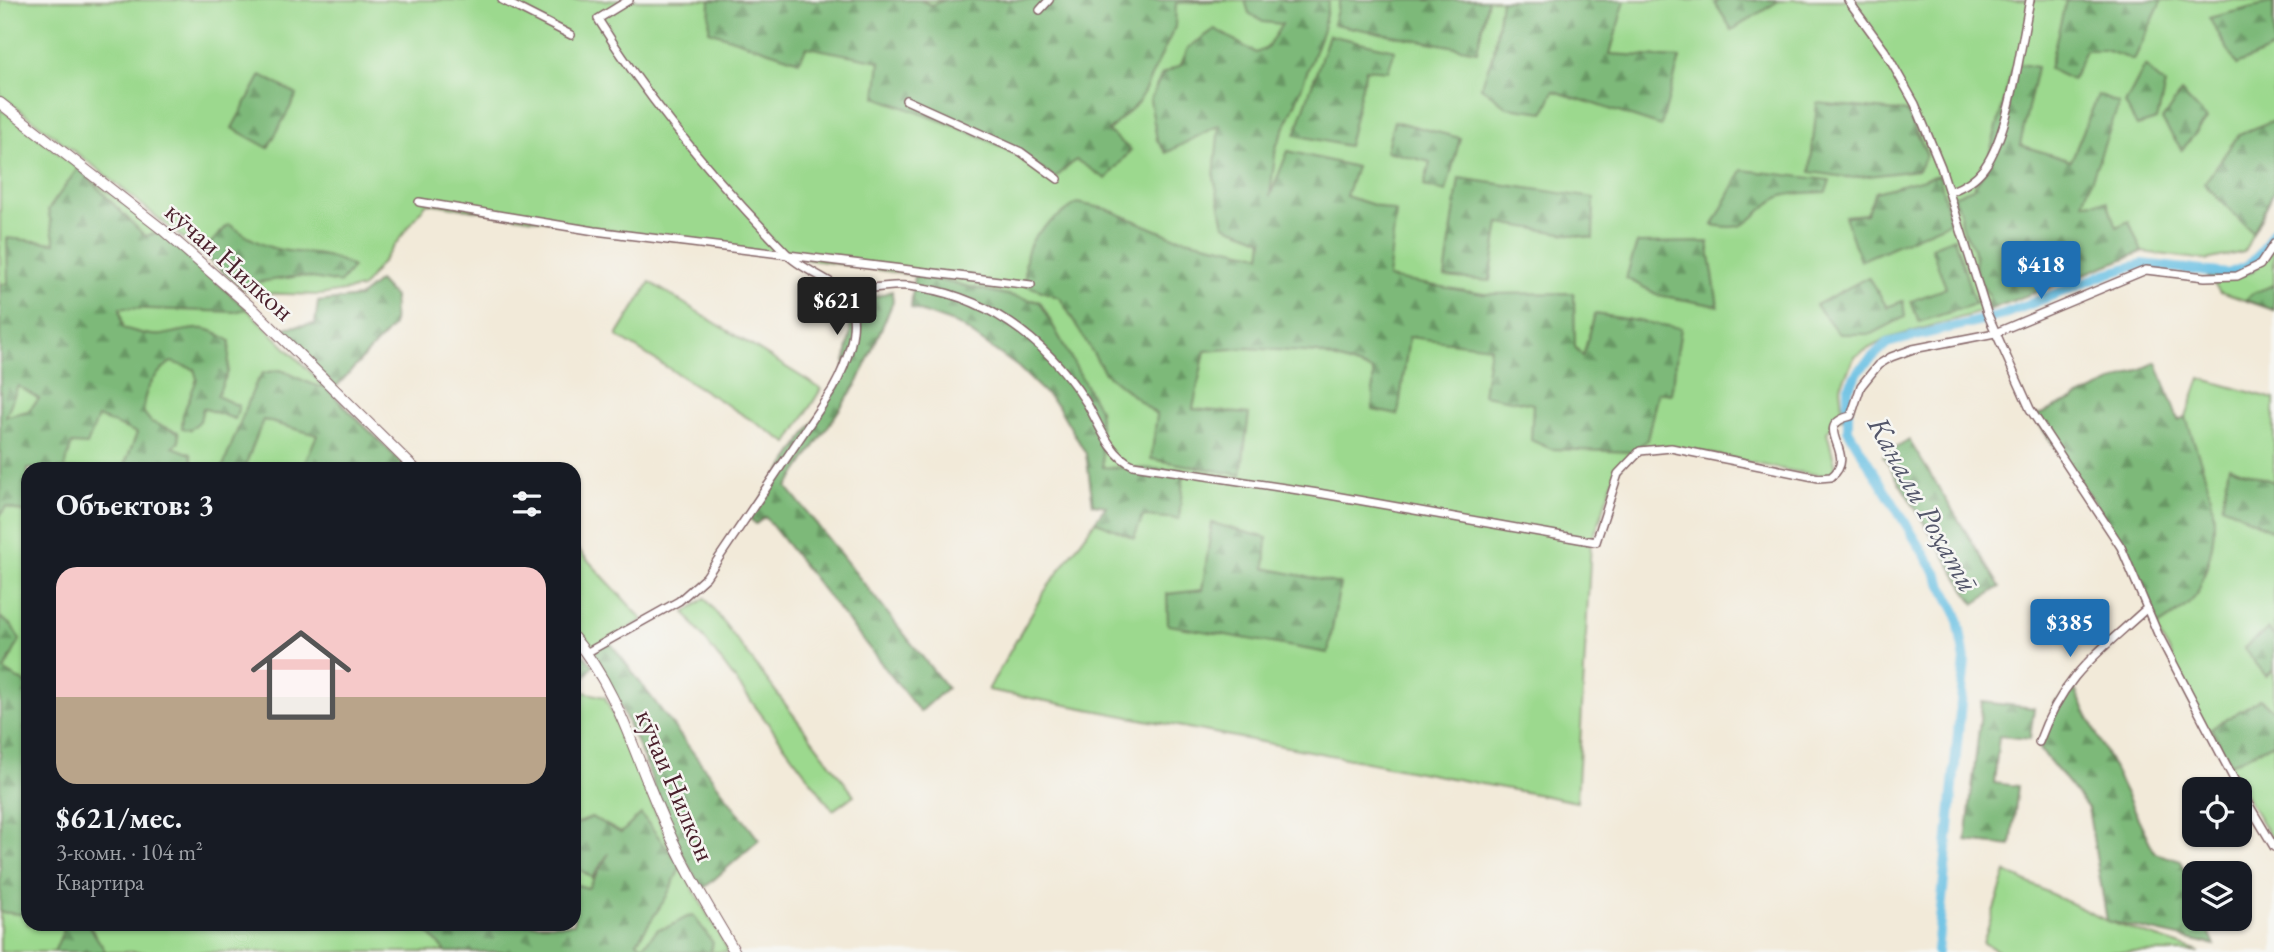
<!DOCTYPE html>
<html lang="ru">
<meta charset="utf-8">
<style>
body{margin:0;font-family:"EB Garamond",serif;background:#20242c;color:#f1f3f6;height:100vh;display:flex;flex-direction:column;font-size:26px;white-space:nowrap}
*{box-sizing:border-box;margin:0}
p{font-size:23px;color:#9ea1a6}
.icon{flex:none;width:38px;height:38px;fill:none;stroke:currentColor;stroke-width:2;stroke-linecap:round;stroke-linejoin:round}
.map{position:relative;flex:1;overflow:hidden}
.details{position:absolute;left:21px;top:462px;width:560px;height:469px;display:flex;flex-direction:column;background:#171b24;border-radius:21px;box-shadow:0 2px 5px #0004}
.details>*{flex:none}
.tools{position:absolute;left:2182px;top:777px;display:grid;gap:14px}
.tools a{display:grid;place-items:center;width:70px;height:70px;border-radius:14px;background:#171b24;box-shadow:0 2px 5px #0004;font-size:35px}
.price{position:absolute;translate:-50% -60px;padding:0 16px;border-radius:7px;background:#1f6fb2;color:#fff;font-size:23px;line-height:46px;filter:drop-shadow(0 2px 4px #0008)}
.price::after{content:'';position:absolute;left:50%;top:42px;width:21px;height:16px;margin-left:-10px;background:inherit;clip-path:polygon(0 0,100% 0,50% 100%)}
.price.selected{background:#222;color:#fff}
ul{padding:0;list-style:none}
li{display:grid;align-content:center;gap:14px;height:371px;padding:0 35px}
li+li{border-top:2px solid #363941}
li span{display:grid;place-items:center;height:217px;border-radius:21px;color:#555}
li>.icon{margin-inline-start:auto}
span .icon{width:126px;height:126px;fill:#fffc;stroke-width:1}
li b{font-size:30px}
h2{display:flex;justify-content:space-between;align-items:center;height:84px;padding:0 35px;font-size:30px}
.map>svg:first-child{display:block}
.green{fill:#9cd98e;stroke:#737c5c;stroke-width:2}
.forest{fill:url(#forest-firs);stroke:#646c52;stroke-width:2;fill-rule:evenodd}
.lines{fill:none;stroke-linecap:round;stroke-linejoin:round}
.canal{stroke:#66bfe3;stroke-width:10}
.street-casing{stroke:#856668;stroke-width:10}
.secondary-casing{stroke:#856668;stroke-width:12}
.street{stroke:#fff;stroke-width:7}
.secondary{stroke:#fff;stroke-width:10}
.labels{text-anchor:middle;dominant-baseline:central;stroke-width:5;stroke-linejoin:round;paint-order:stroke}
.street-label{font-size:28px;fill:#4a1f2b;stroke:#f6f6f2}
.water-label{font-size:30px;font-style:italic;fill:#54576b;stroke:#f6f6f2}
</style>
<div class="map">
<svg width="2274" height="952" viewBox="0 0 2274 952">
<defs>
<pattern id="forest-firs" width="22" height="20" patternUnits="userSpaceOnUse" patternTransform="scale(1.75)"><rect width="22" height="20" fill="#7db979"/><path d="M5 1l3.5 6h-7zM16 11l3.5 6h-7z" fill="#689663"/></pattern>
</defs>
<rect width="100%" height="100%" fill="#f6f6f2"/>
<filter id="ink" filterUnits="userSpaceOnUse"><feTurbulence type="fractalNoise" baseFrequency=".0143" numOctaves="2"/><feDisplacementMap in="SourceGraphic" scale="14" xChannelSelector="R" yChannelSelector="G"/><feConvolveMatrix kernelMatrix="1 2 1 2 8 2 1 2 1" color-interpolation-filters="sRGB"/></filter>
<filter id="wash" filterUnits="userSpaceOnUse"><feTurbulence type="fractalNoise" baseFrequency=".00686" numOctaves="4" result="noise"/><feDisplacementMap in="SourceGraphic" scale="28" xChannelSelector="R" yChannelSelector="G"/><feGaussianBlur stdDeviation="1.57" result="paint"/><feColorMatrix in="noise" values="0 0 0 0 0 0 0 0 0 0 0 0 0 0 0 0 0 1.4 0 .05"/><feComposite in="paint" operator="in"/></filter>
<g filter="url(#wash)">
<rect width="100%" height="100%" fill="#f2ead9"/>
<g class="green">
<path d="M0 0H2274V191L2244 252 2206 260 2142 252 1988 310 1886 339 1855 356 1840 388 1843 418 1837 419 1827 432 1836 468 1831 476C1773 472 1718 451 1661 447 1653 447 1636 449 1631 454 1606 477 1607 513 1591 541L1577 802 988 690 1042 595 1107 505 1040 302 914 275 427 203 362 288 320 295 250 293 99 170 0 95Z"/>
<polygon points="0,108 160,232 249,311 408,469 28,469 28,924 574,924 574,645 593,665 576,690 605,697 675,857 729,952 0,952"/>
<path d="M2274 245V310L2220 292 2208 277C2240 281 2259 274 2274 245Z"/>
<polygon points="650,282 821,389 788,443 617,336"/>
<polygon points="2200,378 2274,399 2274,843 2188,699 2171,654 2155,628 2197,595 2209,561 2186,417"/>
<polygon points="574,545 643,620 588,651 574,634"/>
<polygon points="705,598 854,795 833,810 685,613"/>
<polygon points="2006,872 2107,921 2199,952 2000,952 1983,943"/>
</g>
<g class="forest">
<path d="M710 0H920L931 5 945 0H1230L1176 3 1175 27 1139 102 1108 131 1131 150 1106 179 1076 160 1055 178C1001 140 938 120 876 97L880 61 807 47 799 61 709 31Z"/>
<path d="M1245 0H1329L1323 29 1296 102 1276 147 1270 196 1288 151 1356 167 1346 196 1396 212 1388 278 1484 294 1574 293 1575 347 1583 356 1595 314 1681 328 1671 394 1658 392 1647 440 1633 452 1551 449 1531 440 1533 404 1483 395 1490 347 1409 337 1398 415 1373 410V371L1318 353 1247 348 1205 351 1193 409 1249 414 1241 475 1151 459 1157 415 1105 373 1060 298 1026 285C1020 237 1041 229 1077 203L1107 209 1171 236 1261 255 1263 240 1224 225 1214 177 1219 125 1166 153 1157 140 1150 100 1162 74 1181 65 1188 48 1215 29 1256 53 1267 48 1282 24 1263 22 1249 13Z"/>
<polygon points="1340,0 1488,0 1477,51 1333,24"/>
<polygon points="1501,0 1625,0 1610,54 1680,58 1661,126 1554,91 1544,112 1507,107 1481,87 1494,52"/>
<polygon points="1720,0 1780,0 1732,30 1715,3"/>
<polygon points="2066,0 2162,0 2134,60 2105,50 2086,50 2072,80 2049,69"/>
<polygon points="2273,2 2274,48 2237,65 2209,18"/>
<polygon points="1329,35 1395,50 1388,71 1366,69 1348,146 1295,135"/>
<path d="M2014 63 2037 67 2020 145 2071 161 2098 95 2119 104 2083 203 2107 201 2116 227 2129 221 2142 252 1988 310 1989 295C1967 268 1980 274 1973 248 1968 233 1958 230 1961 212L1951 197 1973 188 1985 171Z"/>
<polygon points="2145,66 2165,85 2157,120 2137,126 2125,104"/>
<polygon points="261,75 297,95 268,148 232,128"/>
<polygon points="2181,92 2207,119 2182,150 2162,120"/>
<polygon points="1817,103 1907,112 1927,155 1918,170 1852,178 1810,172"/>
<polygon points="2274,120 2274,191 2253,233 2204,184 2239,134"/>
<polygon points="1394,121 1460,138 1446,192 1424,186 1430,162 1386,151"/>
<path d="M78 168 145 236 160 232 247 309 234 312 120 308 123 328C134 331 151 337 162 335 193 330 201 321 230 341L228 372 217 396 239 406 235 419 203 408 200 421 190 430 182 428 183 414 197 379 194 369 171 362C155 374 141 392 144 413L151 422 178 432 179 442 173 447 191 454 193 465 191 469H123L137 433 98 417 87 445 72 444 64 469H28V514L6 507 0 516V285L8 283 7 238 55 243 48 210ZM18 386 39 399 28 411 6 416Z"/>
<path d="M1742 170 1830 180 1826 192C1812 193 1788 192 1776 199 1749 216 1751 233 1713 225Z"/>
<polygon points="1939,175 1950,222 1860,261 1845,216 1866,214 1875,192"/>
<polygon points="1459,178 1594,198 1593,238 1499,223 1490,281 1445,277"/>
<path d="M229 224C243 234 256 243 273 248 303 256 322 249 353 267L340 283 300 276 239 285 201 253Z"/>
<polygon points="1954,238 1975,304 1919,322 1911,301 1946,288 1931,247"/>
<polygon points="1708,242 1718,306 1658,295 1626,278 1637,243"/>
<polygon points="914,275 1040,302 1099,409 1103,467 1184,470 1179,519 1143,516 1134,538 1095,521 1106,506 1093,504 1086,454 1058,406 1018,367 959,325 911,308"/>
<polygon points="1868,277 1887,307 1903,301 1905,317 1872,334 1839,334 1816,305"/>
<polygon points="379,281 394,297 393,326 336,387 281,333 288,327 315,324 318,302 359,297"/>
<polygon points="2274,285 2274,310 2245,300 2253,293"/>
<polygon points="892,291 893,302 858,382 787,487 947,688 920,712 765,517 756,524 749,518 842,380 850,334 849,306"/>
<path d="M2157 362 2178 420 2186 417C2202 472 2227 510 2206 568 2203 576 2201 587 2197 594 2188 608 2168 619 2155 628 2139 553 2077 481 2034 417Z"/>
<path d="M280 370C297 375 308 386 325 387L408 469H302L317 435 263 420 244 469H222L255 385 263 373Z"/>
<polygon points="1909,440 2000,587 1974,604 1883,456"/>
<polygon points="2229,466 2274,482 2274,532 2222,505"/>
<polygon points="1212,523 1267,538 1265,568 1340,584 1328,653 1168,625 1167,594 1202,590"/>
<polygon points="0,617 12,626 20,640 4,670 28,685 28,915 0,912"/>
<polygon points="2268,629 2274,636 2274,670 2266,676 2244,648"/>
<polygon points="609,641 759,840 702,890 669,829 647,766 621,707 588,651"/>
<polygon points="574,645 593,665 574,692"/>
<polygon points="2074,688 2155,853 2181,861 2194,895 2194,919 2204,919 2215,945 2107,921 2088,808 2040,749 2055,702"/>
<polygon points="2260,699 2274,711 2274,743 2230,764 2211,728"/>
<polygon points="1982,702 2034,708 2030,739 1999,736 1994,783 2018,786 2011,846 1966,841"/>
<path d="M641 814 681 866 667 896 637 942 643 946 658 929C673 928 679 919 693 915L713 943 710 952H446L420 924H574V884L588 888 609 853 592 878 574 865V825L592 817 621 833Z"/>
<polygon points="66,924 88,924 106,952 54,952"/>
</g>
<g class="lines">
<polyline class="canal" points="1937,952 1965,660 1957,614 1936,573 1848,430 1848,389 1859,370 1887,343 1999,316 2109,273 2142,264 2228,274 2248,266 2262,252 2274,231"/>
</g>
</g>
<g filter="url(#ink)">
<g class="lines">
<g class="street-casing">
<g id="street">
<polyline points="502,0 571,35"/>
<polyline points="1848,0 1885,51 1915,104 1941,167 1987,313 2030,409 2121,547 2158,634 2239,789"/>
<polyline points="1040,10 1049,0"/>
<polyline points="906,100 1021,152 1058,179"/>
<path d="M1949 192C1963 187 1975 180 1984 168 2010 133 2021 44 2030 0"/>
<polyline points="419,202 595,231 1031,285"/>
<path d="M844 292C864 290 887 284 908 286 983 293 1046 339 1086 402 1098 422 1110 456 1133 465L1318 493 1596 542 1618 474 1640 451 1671 448 1819 478 1831 477C1861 454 1808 426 1851 416L1861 386 1878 365 1891 357 1913 349 1995 333 2146 270 2205 277 2237 276 2260 265 2274 244"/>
<path d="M586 653 679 601 706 577 833 389C846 366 862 324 848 298 838 281 803 271 788 255 718 183 651 105 598 19L629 0"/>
<path d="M2039 742C2064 674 2096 655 2147 608"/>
<polyline points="2240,790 2274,847"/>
</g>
</g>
<g class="secondary-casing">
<g id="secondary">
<polyline points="0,103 163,230 253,309 415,469"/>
<path d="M574 638C616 687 632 747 657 805 678 857 706 904 735 952"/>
</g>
</g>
<use href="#street" class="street"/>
<use href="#secondary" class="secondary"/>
</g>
</g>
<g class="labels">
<g class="street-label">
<text transform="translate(230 261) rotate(42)">кӯчаи Нилкон</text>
<text transform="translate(676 785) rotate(67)">кӯчаи Нилкон</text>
</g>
<g class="water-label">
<text transform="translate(1924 504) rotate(61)">Канали Роҳатӣ</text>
</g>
</g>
</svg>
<div class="tools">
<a><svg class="icon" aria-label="locate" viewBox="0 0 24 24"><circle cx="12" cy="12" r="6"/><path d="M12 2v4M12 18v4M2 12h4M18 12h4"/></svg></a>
<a><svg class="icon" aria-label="layers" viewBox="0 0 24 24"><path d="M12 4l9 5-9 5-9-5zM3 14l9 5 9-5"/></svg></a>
</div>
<b class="price" style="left:2041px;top:301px">$418</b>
<b class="price selected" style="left:837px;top:337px">$621</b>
<b class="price" style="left:2070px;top:659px">$385</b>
<section class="details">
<h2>Объектов: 3<svg class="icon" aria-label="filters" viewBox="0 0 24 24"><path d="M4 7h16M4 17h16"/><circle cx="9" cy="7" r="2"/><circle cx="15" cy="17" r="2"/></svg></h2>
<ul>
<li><span style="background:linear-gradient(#f6c9c9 60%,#b9a48a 0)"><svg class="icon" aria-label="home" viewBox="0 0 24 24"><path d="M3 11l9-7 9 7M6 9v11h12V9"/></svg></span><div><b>$621/мес.</b><p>3-комн. · 104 m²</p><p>Квартира</p></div></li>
</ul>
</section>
</div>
